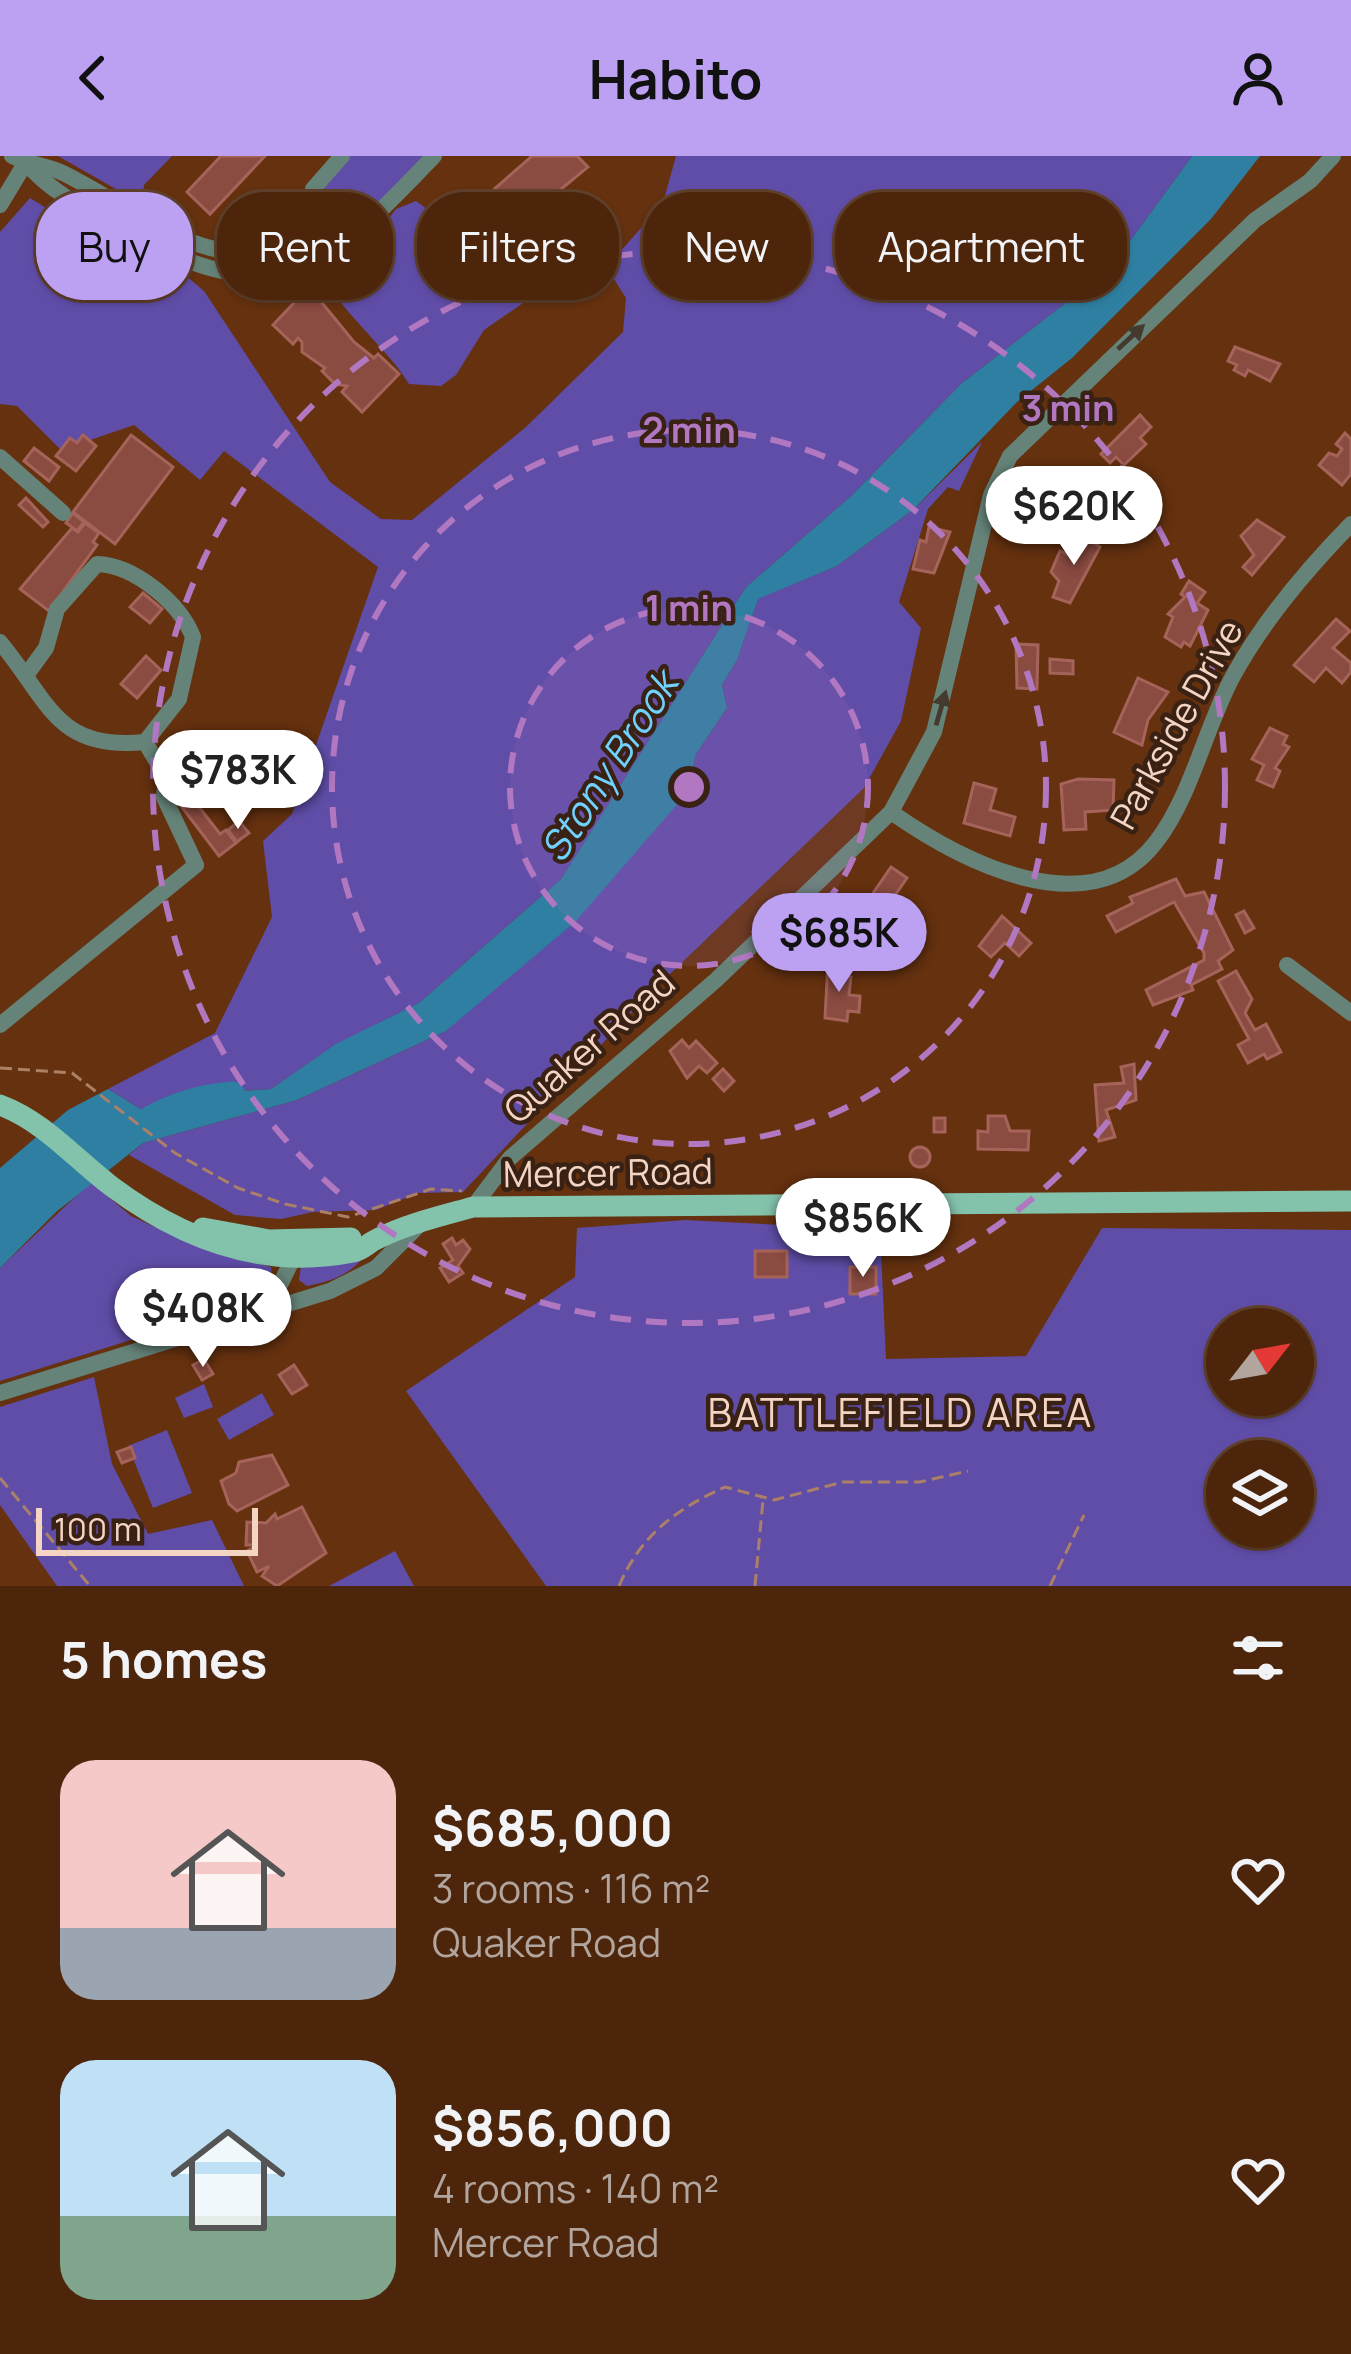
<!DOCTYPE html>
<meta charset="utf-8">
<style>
body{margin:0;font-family:Manrope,sans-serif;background:#563119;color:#f1f3f6;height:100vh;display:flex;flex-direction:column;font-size:45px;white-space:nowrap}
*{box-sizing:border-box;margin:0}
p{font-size:39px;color:#b2a59d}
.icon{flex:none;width:66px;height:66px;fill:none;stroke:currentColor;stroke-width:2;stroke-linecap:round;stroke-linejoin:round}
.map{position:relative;height:1430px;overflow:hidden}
.sheet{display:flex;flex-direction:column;background:#4c250b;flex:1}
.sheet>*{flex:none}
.hud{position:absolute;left:36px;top:36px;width:1281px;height:108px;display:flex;gap:24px}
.needle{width:78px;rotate:59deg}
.controls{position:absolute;left:1206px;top:1152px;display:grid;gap:24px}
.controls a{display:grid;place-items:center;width:108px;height:108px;border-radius:50%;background:#4c250b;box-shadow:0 3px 9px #0004,0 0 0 3px #63422c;font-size:60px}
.scale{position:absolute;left:36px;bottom:30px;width:222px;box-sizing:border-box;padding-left:12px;border:6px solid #f4d4c3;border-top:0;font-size:33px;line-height:42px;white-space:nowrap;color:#f4d4c3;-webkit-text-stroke:9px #392114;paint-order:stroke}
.price{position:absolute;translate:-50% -102px;padding:0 27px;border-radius:42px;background:#fff;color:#222;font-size:39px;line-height:78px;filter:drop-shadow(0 3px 6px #0008)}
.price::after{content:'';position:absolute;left:50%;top:72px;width:36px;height:27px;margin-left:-18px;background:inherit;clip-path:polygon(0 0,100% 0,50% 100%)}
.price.selected{background:#bca0f2;color:#111}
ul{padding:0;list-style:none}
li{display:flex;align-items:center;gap:36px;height:300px;padding:0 60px}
li span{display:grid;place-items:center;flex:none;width:336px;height:240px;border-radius:36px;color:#555}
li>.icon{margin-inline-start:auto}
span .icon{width:144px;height:144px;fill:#fffc;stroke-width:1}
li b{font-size:51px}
h2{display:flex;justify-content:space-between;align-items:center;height:144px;padding:0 60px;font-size:51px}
.tag{padding:0 42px;border-radius:48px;background:#4c250b;box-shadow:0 3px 9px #0004,0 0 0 3px #63422c;font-size:42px;line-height:108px}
.tag.selected{background:#bca0f2;color:#111}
header{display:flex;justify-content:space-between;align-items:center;height:156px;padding:0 60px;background:#bca0f2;color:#111;font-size:54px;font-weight:700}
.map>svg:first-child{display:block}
.green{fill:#604da8;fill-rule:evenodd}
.water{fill:#2f7fa2}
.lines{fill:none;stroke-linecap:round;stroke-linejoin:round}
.river{stroke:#2f7fa2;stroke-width:27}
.building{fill:#8a4b41;stroke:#a56359;stroke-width:3}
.path{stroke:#ab8067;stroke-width:3;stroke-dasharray:12 6;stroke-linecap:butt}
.minor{stroke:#658378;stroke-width:16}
.major{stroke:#83c3ac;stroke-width:21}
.oneway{fill:#443a2d}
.ring{fill:none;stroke:#b178c1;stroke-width:6;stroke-dasharray:21 15}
.labels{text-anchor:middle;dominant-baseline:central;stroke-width:9;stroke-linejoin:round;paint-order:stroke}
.street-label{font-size:36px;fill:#f4d4c3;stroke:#392114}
.water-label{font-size:39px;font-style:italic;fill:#70d1fe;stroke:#392114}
.neighbourhood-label{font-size:39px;letter-spacing:3px;fill:#f4d4c3;stroke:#392114}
.centre{fill:#b178c1;stroke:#392114;stroke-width:6}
.ring-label{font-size:36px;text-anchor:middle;font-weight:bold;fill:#b178c1;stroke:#392114;stroke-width:9;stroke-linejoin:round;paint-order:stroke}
</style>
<header><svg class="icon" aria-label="back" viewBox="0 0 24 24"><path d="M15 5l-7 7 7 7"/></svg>Habito<svg class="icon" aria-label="person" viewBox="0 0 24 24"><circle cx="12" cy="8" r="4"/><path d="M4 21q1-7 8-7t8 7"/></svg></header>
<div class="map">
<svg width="1351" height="1430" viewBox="0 0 1351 1430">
<rect width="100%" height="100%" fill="#65310f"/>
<g class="green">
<polygon points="58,0 172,0 144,29 142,48"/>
<polygon points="349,0 426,0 357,70 342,77 329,71 320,38"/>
<polygon points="676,0 1192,0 1120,99 1090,128 962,227 850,341 746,431 561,723 419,847 336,889 271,933 213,937 152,960 108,933 215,877 272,761 263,685 292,658 378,411 224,295 200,324 134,269 61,294 17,250 0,248 0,76 30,42 123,99 178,113 204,135 330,326 381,363 412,364 526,271 623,176 626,142 612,120 612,105 663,47"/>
<path d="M416 45 521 120 527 134 523 147 484 174 456 219 441 230 409 228C388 192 330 146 324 116L366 92 396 53Z"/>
<polygon points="982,286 959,335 948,331 928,353 899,446 921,472 901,565 864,632 647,840 463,1036 418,1037 376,1054 313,1056 281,1063 235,1059 129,999 143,987 297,944 446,875 687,637 696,598 727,552 722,529 737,504 758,442 837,410 914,353"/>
<polygon points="91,1026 131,1060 201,1092 271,1111 273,1127 252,1146 0,1225 0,1112"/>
<path d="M685 1064 880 1074 886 1203 1026 1200 1102 1072 1351 1074V1430H546L406 1235 575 1121 577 1072ZM1227 1173H1293V1239H1227ZM1227 1305H1293V1371H1227Z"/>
<path d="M363 1101C351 1119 328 1126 307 1130L299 1124 301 1110Z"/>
<polygon points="94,1221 112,1308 148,1378 212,1364 244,1430 57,1430 0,1349 0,1251"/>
<polygon points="204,1228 213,1251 184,1262 175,1242"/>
<polygon points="262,1237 274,1259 229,1284 217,1263"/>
<polygon points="167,1274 192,1337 153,1352 128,1290"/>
<polygon points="395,1395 414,1430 329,1430"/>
</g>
<polygon class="water" points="1192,0 1260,0 1211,63 1072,202 1017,246 914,353 837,410 758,443 737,504 722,529 727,552 696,598 687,637 576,765 446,875 297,944 143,987 56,1056 0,1112 0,1012 68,954 108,933 152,960 213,937 271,933 336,888 419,847 561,723 746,431 850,341 962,227 1090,128 1120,99"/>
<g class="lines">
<path class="river" d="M129 977C161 954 193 942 232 939"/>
</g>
<g class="building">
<polygon points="221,0 265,0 210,58 187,36"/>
<polygon points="532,0 577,0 588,11 526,62 516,75 520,79 500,99 463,63 483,43 489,49 491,36"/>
<polygon points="309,131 354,186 374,202 378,198 399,218 362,256 342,236 347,230 335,228 322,215 325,212 302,196 302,186 298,182 293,188 273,169"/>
<polygon points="1235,191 1280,208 1270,225 1248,214 1245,220 1234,214 1237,209 1228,205"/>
<polygon points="1140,259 1151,271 1140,282 1146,288 1124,309 1116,301 1110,307 1101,298"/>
<polygon points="1345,277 1351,283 1351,318 1342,329 1319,309 1329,297 1337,300 1342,293 1336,288"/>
<polygon points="83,279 96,290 76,315 56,300 70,282 77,287"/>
<polygon points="131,279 173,311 115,388 73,356"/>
<polygon points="34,292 59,311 49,325 24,305"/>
<polygon points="26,342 48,366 43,371 19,349"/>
<polygon points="73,357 84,366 77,375 66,367"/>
<polygon points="1257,364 1284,381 1252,419 1243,411 1254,399 1241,380"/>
<polygon points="85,367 99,377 93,386 97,389 49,455 20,433 72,372 78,376"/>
<polygon points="929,371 950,376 934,417 913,413 920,384 926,386"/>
<polygon points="1082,377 1100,391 1070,447 1053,441 1059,425 1051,416 1060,395 1069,399"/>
<polygon points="1189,425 1205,436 1197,447 1208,454 1190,490 1184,486 1181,491 1165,481 1173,461 1168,458 1185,441 1181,438"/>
<polygon points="143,437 162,453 150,467 130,451"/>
<polygon points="1336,463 1350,475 1333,492 1351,507 1351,516 1342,527 1326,512 1314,526 1294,509"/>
<polygon points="1016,488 1038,489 1037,533 1017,532"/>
<polygon points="146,500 161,514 137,542 121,528"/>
<polygon points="1050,503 1073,505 1073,518 1050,517"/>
<polygon points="1138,522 1168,536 1148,564 1142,589 1114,576"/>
<polygon points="1270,572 1287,580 1283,588 1289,591 1275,612 1280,615 1273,631 1257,624 1264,609 1252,603"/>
<polygon points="1078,623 1114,624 1113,654 1085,656 1086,673 1064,674 1061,628"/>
<polygon points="974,627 996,633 990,654 1015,661 1010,680 964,667"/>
<polygon points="197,631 208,645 199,651 220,678 226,674 236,687 219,700 178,646"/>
<polygon points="239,665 249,677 237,686 228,674"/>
<polygon points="891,711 907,722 885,754 869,743"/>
<polygon points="1176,723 1185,740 1204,736 1233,794 1218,805 1222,813 1191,829 1193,834 1153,849 1146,834 1204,804 1204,797 1174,746 1116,776 1107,760 1133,747 1130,741"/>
<polygon points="1244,755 1254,772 1245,777 1236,759"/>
<polygon points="1002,760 1031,787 1019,800 1005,787 991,801 979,790"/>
<polygon points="828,806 842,808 841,820 851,821 849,839 860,840 859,856 848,855 847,865 825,862"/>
<polygon points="1236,815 1252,843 1245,857 1255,874 1266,868 1281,896 1267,903 1264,898 1248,907 1238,889 1249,883 1218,825"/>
<polygon points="682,884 689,892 696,885 717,907 707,917 699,910 687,922 670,895"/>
<polygon points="1134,908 1136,944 1106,954 1115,981 1099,985 1095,929 1124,927 1121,911"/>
<polygon points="723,913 734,925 724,935 713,923"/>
<polygon points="988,960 1005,960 1010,975 1029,975 1028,994 978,993 978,975 988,976"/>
<rect x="934" y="962" width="11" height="14"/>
<circle cx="920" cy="1001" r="10"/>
<polygon points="452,1082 456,1089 463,1084 470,1093 458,1110 463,1117 449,1126 440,1112 453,1104 443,1088"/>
<rect x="755" y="1095" width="32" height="26"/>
<rect x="850" y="1111" width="26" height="27"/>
<polygon points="204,1203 213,1218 202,1224 193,1209"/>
<polygon points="294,1209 307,1229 292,1238 279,1219"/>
<polygon points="131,1291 135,1302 122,1307 117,1296"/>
<polygon points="272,1299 288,1329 237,1355 229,1348 221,1325 236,1317 239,1306"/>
<polygon points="302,1351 326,1397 277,1430 262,1420 269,1410 257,1416 247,1395 258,1389 246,1389 247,1366 266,1367 275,1358 277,1363"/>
</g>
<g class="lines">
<g class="path">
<polyline points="0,912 72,917 175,997 238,1032 285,1048 348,1061 431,1033 462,1035"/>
<polyline points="0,1322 90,1430"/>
<path d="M619 1430C640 1380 676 1353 725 1331L774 1344 843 1326H920L968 1315"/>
<polyline points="755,1430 763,1344"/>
<polyline points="1050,1430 1084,1359"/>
</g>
<g class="minor">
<path d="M12 0C29 9 48 9 65 18 153 63 220 130 321 79L313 33 342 0"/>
<path d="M26 7C55 41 95 57 133 79 281 160 330 109 434 0"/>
<polyline points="0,49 29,1"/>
<polyline points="0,301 63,357"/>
<path d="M0 486C50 546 56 595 145 586L166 621 164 641 196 709 0 869"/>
<path d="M27 518 46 492 57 453 97 408C134 409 180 447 193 481L179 543 145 586"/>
<path d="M891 656C958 703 1089 774 1156 686 1192 639 1205 572 1233 520 1262 467 1308 412 1351 368"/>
<polyline points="1287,809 1351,857"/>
<polyline points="473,1051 510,1002 716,824 891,656 934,576 991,339 1010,300 1255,64 1310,25 1333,0"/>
<polyline points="257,1154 278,1133 298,1092"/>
<polyline points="0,1237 330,1135 376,1112 421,1067"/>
</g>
<g class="major">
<path d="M0 949C45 966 74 1002 111 1030 183 1084 263 1114 353 1096 363 1094 368 1087 377 1083 406 1068 441 1060 473 1051L1351 1045"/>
<polyline points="203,1072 269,1084 351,1082"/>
</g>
</g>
<defs><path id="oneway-solid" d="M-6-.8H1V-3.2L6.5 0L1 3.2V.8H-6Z" transform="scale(3)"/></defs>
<g class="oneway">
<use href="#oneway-solid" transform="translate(1131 181) rotate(-43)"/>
<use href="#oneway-solid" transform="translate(941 552) rotate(-74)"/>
</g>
<circle cx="689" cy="631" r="179" fill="#b178c1" fill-opacity=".12"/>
<g class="ring">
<circle cx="689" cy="631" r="179"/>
<circle cx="689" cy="631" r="357"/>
<circle cx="689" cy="631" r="536"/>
</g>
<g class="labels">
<g class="street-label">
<text transform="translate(1176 568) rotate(-61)">Parkside Drive</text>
<text transform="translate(589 890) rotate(-41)">Quaker Road</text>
<text transform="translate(608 1016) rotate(-1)">Mercer Road</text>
</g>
<g class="water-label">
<text transform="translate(608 610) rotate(-57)">Stony Brook</text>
</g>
<g class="neighbourhood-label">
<text x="901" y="1256">BATTLEFIELD AREA</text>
</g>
</g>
<circle cx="689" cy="631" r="18" class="centre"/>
<g class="ring-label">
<text x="1068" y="265">3 min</text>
<text x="689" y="287">2 min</text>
<text x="689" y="465">1 min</text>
</g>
</svg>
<div class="controls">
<a><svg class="needle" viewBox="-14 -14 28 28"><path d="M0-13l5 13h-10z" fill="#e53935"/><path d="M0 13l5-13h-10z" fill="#b2a59d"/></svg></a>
<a><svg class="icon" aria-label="layers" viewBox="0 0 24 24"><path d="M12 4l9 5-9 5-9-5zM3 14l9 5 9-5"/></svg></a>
</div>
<div class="scale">100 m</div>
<b class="price" style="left:1074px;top:412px">$620K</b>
<b class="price" style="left:238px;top:676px">$783K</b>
<b class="price selected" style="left:839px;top:839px">$685K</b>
<b class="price" style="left:863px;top:1124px">$856K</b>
<b class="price" style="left:203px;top:1214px">$408K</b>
<div class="hud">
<a class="tag selected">Buy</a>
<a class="tag">Rent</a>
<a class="tag">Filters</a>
<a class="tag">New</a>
<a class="tag">Apartment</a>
</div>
</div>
<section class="sheet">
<h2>5 homes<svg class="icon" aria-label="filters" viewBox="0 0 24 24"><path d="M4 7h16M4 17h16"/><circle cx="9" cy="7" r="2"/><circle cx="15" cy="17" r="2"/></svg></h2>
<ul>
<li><span style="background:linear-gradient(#f6c9c9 70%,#9aa5b1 0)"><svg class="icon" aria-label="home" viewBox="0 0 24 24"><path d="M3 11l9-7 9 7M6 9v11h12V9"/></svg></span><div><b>$685,000</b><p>3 rooms · 116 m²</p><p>Quaker Road</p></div><svg class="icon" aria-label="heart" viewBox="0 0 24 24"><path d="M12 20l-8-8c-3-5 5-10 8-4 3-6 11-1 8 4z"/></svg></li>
<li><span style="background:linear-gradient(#bfe0f5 65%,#7fa58c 0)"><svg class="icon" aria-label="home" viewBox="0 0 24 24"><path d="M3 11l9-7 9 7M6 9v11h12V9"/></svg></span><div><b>$856,000</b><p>4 rooms · 140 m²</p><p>Mercer Road</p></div><svg class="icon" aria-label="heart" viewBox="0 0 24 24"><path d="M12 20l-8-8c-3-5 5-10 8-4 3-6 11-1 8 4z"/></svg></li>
</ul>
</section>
